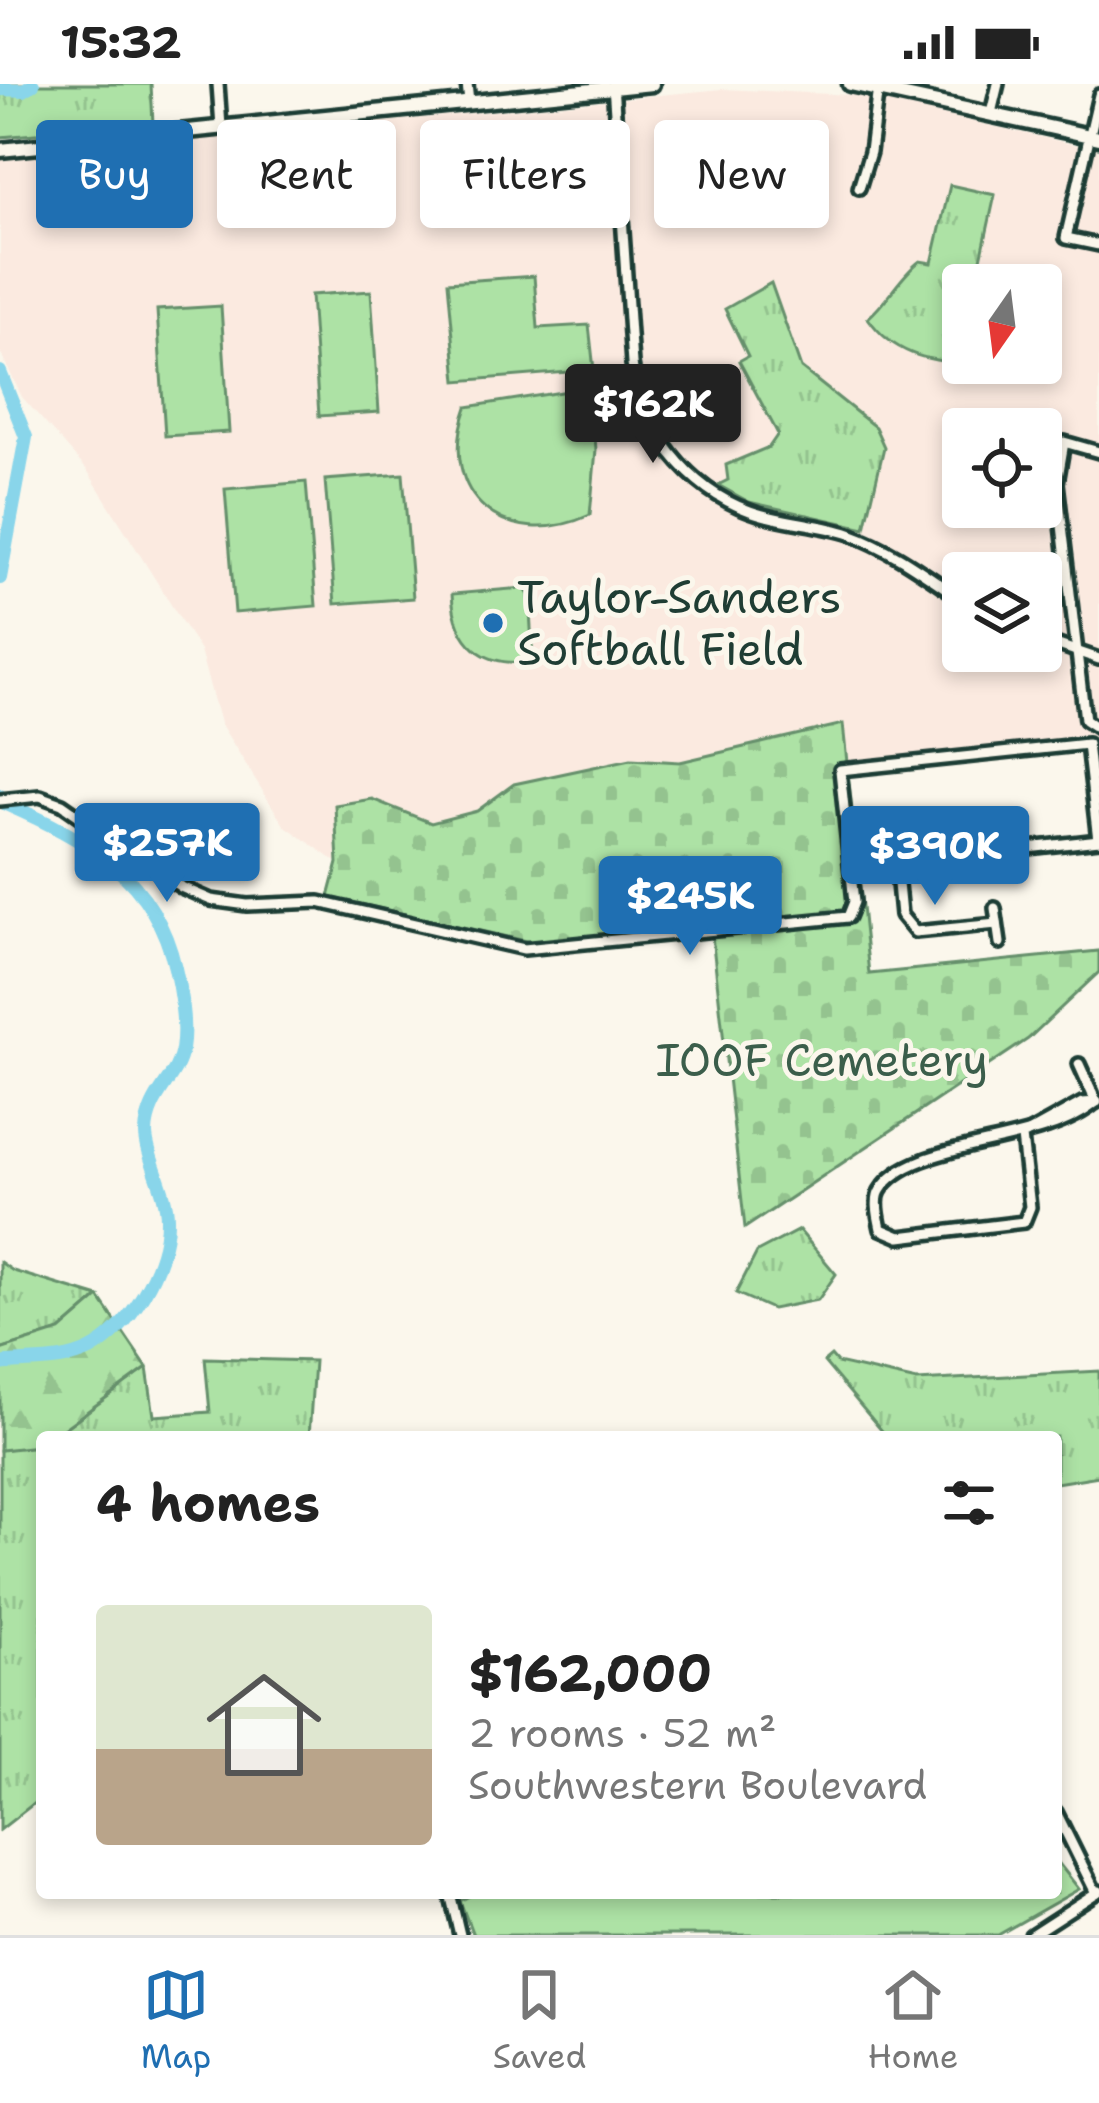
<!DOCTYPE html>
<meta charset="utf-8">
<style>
body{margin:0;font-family:"Shantell Sans",sans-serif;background:#f6f6f6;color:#222;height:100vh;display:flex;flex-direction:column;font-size:45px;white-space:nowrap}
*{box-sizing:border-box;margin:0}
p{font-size:39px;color:#767676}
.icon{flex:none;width:66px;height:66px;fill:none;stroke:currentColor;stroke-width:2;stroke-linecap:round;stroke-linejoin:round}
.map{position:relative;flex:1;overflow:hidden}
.sheet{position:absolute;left:36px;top:1347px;width:1026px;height:468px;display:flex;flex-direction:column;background:#fff;border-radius:12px;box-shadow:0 6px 18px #0003}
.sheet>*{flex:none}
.banner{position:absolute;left:36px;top:36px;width:1029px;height:108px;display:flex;gap:24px}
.needle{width:78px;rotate:194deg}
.fabs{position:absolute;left:942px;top:180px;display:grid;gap:24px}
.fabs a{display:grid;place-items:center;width:120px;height:120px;border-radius:12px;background:#fff;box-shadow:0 6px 18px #0003;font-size:60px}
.price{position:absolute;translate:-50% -102px;padding:0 27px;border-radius:12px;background:#1f6fb2;color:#fff;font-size:39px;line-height:78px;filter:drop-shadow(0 3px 6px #0008)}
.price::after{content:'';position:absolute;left:50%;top:72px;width:36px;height:27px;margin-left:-18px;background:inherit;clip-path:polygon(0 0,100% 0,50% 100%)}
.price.active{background:#222;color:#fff}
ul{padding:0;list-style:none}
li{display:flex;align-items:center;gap:36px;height:300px;padding:0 60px}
li span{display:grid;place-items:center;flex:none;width:336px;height:240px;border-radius:12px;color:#555}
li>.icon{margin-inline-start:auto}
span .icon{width:144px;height:144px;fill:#fffc;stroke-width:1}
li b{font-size:51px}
h2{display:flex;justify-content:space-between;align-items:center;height:144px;padding:0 60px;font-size:51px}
.chip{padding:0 42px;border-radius:12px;background:#fff;box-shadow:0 6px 18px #0003;font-size:42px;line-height:108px}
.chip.active{background:#1f6fb2;color:#fff}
.status{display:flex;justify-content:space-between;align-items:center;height:84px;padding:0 60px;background:#fff;direction:ltr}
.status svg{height:33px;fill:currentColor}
.tabs{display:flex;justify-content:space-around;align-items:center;height:168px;border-top:3px solid #e0e0e0;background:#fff;font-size:33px;color:#767676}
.tabs a{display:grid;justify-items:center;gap:6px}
.tabs .active{color:#1f6fb2}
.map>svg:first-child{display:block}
.built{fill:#fbeae0;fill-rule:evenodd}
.grass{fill:url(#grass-tufts);stroke:#66906c;stroke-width:3}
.forest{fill:url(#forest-firs);stroke:#66906c;stroke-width:3}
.cemetery{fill:url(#cemetery-stones);stroke:#66906c;stroke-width:3}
.garden{fill:#ade2a5;stroke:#66906c;stroke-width:3}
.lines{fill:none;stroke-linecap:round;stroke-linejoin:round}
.river{stroke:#89d5ea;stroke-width:14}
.minor-casing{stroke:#1f3d34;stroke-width:18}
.major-casing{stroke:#1f3d34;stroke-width:21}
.minor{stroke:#fbf7ec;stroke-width:9}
.major{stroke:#fbf7ec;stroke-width:12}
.poi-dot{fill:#1f6fb2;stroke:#fbf7ec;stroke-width:4.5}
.labels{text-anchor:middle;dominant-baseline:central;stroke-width:10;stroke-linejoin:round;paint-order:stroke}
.poi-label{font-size:45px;fill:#1f3d34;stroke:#fbf7ec;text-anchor:start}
.park-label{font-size:45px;fill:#3b5e4b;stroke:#fbf7ec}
</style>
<div class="status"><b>15:32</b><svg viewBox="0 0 49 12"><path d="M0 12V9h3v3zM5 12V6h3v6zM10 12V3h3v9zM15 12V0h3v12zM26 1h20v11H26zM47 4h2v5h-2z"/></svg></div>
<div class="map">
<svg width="1099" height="1851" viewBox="0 0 1099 1851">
<defs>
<pattern id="grass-tufts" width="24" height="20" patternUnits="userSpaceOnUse" patternTransform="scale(3)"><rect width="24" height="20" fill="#ade2a5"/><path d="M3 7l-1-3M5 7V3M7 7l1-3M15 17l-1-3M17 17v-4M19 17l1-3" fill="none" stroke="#94c38f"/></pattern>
<pattern id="forest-firs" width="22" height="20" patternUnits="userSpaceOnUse" patternTransform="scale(3)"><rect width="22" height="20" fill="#ade2a5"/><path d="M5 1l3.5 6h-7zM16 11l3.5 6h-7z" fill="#94c38f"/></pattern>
<pattern id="cemetery-stones" width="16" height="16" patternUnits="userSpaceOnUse" patternTransform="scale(3)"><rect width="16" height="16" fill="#ade2a5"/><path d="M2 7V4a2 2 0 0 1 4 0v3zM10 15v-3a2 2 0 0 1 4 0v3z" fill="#94c38f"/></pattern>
</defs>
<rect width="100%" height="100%" fill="#fbf7ec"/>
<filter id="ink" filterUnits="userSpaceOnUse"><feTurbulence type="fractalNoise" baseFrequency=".00833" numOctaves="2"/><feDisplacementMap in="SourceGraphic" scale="24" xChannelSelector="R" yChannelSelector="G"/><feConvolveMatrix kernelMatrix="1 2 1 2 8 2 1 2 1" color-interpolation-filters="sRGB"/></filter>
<g filter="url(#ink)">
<path class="built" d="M722 5 853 11 1099 66V707L1095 664 1087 655 847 680 842 640 680 678 631 675 514 700 477 727 430 739 372 716 335 720 338 779 284 741 220 639 200 567 87 386 22 313 0 268V75ZM963 201H1041V279H963ZM963 345H1041V423H963ZM963 489H1041V567H963Z"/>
<g class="grass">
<polygon points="0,0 151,0 153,40 0,53"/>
<path d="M950 101 995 111 978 189 993 193 991 201H963V279L968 280C927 277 893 270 868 234 888 217 900 192 920 177L932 179Z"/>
<polygon points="771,199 801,284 875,343 884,363 865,444 749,418 718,401 728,396 726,381 769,363 778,350 739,277 748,272 725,225"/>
<polygon points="799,1146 836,1190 818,1216 772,1225 736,1209 757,1168"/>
<polygon points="0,1178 13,1187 99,1213 60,1247 0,1266"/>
<polygon points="831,1272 837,1279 917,1297 1099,1287 1099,1392 1056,1399 1056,1353 887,1353 824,1278"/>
<polygon points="205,1274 314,1277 309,1353 52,1353 147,1284 154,1332 210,1328"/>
<polygon points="42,1360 42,1713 0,1746 0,1366"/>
</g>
<polygon class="forest" points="99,1213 147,1284 52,1353 42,1353 39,1362 0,1366 0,1266 60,1247"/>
<polygon class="cemetery" points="843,640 869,890 1099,867 1099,888 1028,955 745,1144 711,843 539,860 329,813 338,779 335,721 372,715 431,739 477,727 514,700 631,675 680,678"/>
<g class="garden">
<polygon points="534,192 538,244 589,241 594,286 457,297 448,198"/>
<polygon points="371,207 379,328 319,332 311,211"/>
<polygon points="221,222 229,348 165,352 157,226"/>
<path d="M580 305 592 316 596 366 590 431C507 469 435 412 467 323Z"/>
<polygon points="403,390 413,514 335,520 325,396"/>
<polygon points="306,398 316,522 235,529 225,405"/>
<path d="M524 504 529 511 533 577C483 585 455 559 452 510Z"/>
<polygon points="1056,1776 1079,1805 998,1851 473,1851 460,1817 475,1809 1056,1809"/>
</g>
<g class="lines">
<g class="river">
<polyline points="0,5 24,6 33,0"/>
<polyline points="0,288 26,353 0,494"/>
<path d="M0 712 6 720C86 755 155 793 175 884 181 910 186 940 182 966 177 995 147 1012 146 1049 146 1074 168 1107 167 1137 167 1182 130 1245 90 1266 62 1280 30 1276 0 1280"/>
</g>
<g class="minor-casing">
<g id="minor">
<polyline points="218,0 221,43"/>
<polyline points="467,0 469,18"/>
<path d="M613 0 632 280C641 344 688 405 750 427 782 439 817 439 850 450 892 465 926 491 963 516"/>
<polyline points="1099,11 1066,154 1099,161"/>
<polyline points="991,29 998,0"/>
<polyline points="859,104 870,68 878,3"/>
<polyline points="1099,368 1064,358 1057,399 1085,636 1099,645"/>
<polyline points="1041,555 1099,575"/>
<polyline points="0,716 40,712 62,720 181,803 211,816 247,821 319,818 524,865 848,833 854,818 840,686 1087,660 1098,756"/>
<polyline points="896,779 901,831 915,848 997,840"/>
<polyline points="851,784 1099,756"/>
<polyline points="995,824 1000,859"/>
<polyline points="1079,980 1096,1018"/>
<polyline points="1026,1050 1082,1019 1097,1018"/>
<path d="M1022 1053 1030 1123 1024 1138 900 1153 881 1145C879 1135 874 1117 880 1107 910 1055 1041 1065 1096 1018"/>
<polyline points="1056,1728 1096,1809"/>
<polyline points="450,1809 460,1851"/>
<polyline points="1031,1851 1099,1807"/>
</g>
</g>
<g class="major-casing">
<g id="major">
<polyline points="850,0 1099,54"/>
<polyline points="0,66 652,0"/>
</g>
</g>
<use href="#minor" class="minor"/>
<use href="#major" class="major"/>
</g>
</g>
<circle class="poi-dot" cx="493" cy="539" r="12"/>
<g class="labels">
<g class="poi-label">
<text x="517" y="513">Taylor-Sanders<tspan x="517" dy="52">Softball Field</tspan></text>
</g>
<g class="park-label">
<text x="822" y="976">IOOF Cemetery</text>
</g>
</g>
</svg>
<div class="fabs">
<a><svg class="needle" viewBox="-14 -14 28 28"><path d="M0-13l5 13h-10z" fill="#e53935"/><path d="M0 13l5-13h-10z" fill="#767676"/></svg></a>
<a><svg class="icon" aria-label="locate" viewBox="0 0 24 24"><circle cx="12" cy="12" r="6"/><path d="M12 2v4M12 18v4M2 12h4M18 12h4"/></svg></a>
<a><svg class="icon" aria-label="layers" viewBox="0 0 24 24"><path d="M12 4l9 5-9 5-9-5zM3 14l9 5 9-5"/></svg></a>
</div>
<b class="price active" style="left:653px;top:382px">$162K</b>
<b class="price" style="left:167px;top:821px">$257K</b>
<b class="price" style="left:935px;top:824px">$390K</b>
<b class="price" style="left:690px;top:874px">$245K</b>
<div class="banner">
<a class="chip active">Buy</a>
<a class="chip">Rent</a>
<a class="chip">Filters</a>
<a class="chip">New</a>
</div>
<section class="sheet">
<h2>4 homes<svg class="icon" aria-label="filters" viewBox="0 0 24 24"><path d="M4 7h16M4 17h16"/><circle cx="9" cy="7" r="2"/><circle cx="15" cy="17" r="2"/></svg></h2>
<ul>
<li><span style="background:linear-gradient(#dfe7d0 60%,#b9a48a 0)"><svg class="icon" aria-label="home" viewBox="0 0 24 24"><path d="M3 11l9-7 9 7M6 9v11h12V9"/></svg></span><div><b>$162,000</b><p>2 rooms · 52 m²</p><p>Southwestern Boulevard</p></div></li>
</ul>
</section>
</div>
<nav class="tabs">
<a class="active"><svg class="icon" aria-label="map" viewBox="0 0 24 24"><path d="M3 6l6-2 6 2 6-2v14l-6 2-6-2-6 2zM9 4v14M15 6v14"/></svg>Map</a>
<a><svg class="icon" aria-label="saved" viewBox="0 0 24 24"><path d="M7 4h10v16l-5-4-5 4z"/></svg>Saved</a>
<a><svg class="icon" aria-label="home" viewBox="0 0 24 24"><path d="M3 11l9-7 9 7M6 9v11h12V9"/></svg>Home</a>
</nav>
